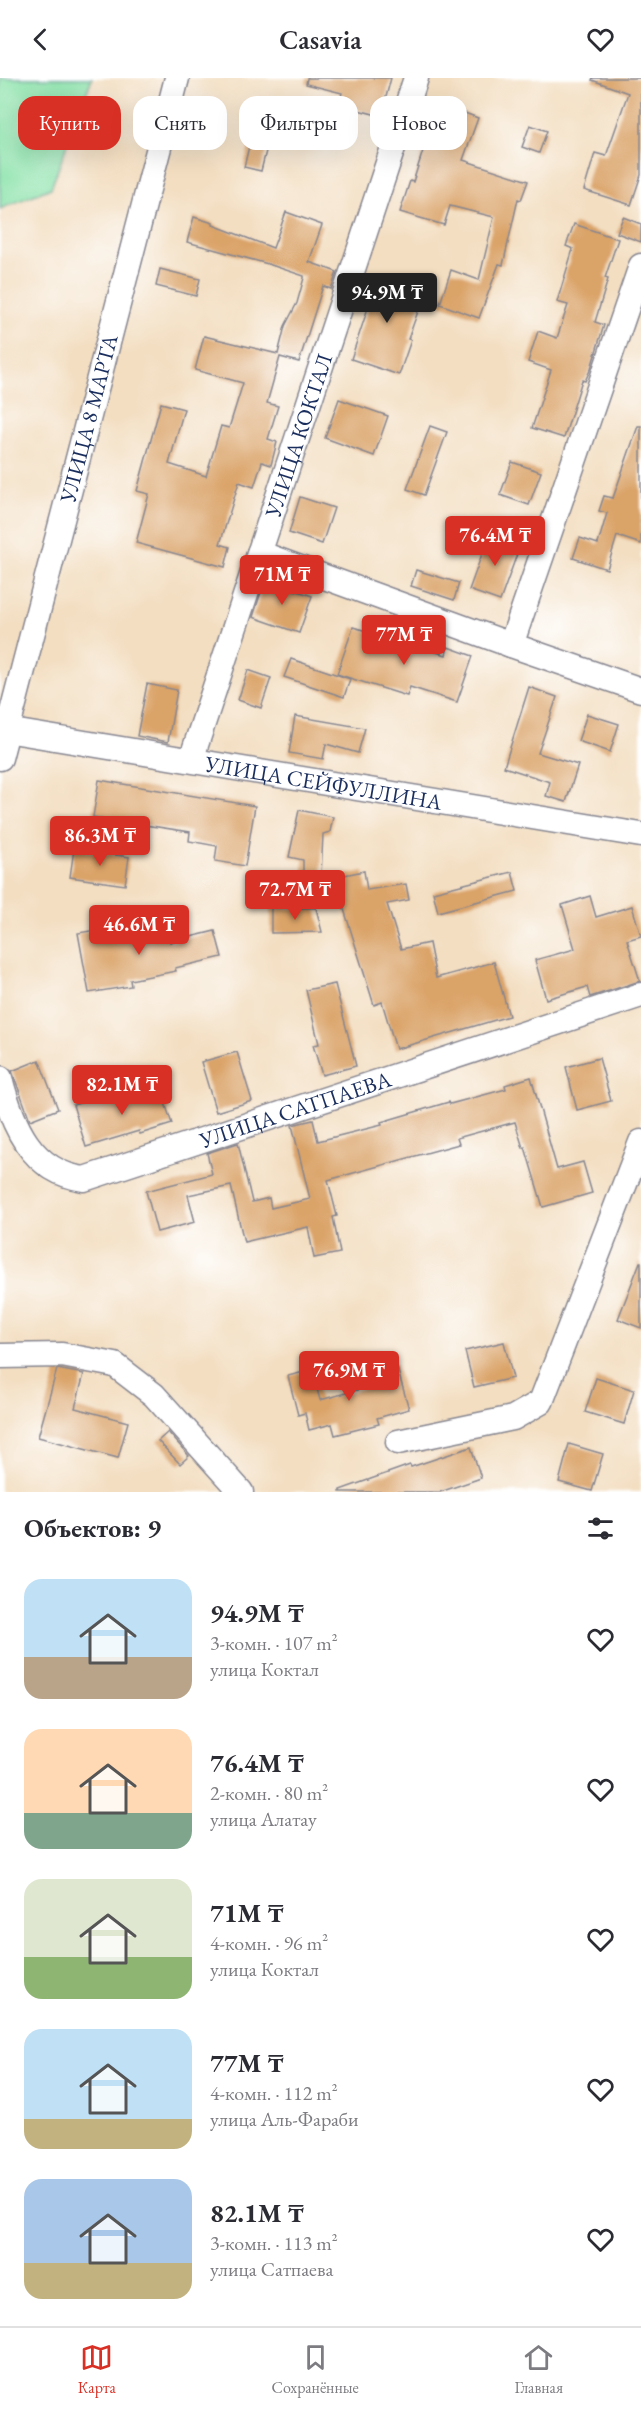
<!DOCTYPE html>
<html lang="ru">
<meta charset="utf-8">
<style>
body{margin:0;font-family:"EB Garamond",serif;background:#f7f7f7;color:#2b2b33;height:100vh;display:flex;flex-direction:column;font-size:22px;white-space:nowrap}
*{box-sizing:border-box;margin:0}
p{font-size:20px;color:#7c7c81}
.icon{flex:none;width:33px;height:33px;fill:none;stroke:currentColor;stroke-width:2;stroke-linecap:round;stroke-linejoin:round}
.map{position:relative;height:1414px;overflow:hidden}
.side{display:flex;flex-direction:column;background:#fff;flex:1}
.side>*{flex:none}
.guide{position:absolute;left:18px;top:18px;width:606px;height:54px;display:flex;gap:12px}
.price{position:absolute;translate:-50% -51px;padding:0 14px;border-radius:6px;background:#d93025;color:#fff;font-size:20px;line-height:39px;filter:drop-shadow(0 2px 3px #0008)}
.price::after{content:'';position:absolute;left:50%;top:36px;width:18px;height:14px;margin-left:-9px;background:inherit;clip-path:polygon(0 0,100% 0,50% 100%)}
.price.active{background:#222;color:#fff}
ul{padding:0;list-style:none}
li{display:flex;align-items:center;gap:18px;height:150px;padding:0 24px}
li span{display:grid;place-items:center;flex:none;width:168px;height:120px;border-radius:18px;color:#555}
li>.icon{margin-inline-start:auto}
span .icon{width:72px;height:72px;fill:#fffc;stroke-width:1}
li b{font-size:26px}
h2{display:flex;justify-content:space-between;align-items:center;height:72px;padding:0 24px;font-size:26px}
.chip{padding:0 21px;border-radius:18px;background:#fff;box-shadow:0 6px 24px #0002;font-size:21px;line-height:54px}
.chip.active{background:#d93025;color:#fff}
header{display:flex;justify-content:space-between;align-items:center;height:78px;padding:0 24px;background:#fff;font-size:27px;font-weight:600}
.tabs{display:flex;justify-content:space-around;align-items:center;height:84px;border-top:2px solid #e1e1e2;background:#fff;font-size:16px;color:#7c7c81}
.tabs a{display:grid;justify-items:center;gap:3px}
.tabs .active{color:#d93025}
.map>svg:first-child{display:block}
.green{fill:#87e1a7;stroke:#518882;stroke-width:1.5}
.building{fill:#daa368}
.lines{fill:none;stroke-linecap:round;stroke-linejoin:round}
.minor-casing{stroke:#878690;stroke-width:27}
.minor{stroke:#fff;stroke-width:24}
.labels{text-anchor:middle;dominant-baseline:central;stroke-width:4.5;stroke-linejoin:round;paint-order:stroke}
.street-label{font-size:22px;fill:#1b2f5e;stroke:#fff}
</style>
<header><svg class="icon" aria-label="back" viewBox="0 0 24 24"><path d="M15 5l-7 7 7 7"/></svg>Casavia<svg class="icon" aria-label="heart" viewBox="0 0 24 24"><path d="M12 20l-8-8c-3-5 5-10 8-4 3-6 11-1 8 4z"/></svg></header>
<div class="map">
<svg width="641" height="1414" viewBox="0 0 641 1414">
<rect width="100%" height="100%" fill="#fff"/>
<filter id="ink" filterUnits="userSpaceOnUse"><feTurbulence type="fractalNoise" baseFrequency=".0167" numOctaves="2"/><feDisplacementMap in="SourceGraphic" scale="12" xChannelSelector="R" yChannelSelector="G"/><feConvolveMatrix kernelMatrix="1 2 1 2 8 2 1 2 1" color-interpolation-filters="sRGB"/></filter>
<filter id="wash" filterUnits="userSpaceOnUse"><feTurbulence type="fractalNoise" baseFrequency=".008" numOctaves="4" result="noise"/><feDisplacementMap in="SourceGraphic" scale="24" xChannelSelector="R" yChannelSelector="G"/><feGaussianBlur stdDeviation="1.35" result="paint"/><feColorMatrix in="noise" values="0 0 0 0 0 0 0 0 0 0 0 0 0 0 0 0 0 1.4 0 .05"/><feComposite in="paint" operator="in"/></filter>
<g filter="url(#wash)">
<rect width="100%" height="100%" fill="#f3dec1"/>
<polygon class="green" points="0,0 92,0 51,110 0,131"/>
<g id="blocks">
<g class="building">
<polygon points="307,0 391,0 381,38 339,27 342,15 306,6"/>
<polygon points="593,0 641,0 641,97 631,127 584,112 595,75 606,78 628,15 592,2"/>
<polygon points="436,24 478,40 463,82 528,103 521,122 518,121 503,187 499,186 479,240 440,226 451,192 479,202 494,139 450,128 444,147 400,134 410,103 413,104 428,57 424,56"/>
<polygon points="530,47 547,53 539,75 522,69"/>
<polygon points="252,56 269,61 261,93 244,89"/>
<polygon points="286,134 322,147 309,184 337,194 331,211 323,208 299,284 280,279 267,325 278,328 268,361 277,364 271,387 262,384 254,409 239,404 220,466 230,469 225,489 136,465 149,416 137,413 161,325 184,331 169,386 206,398 221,348 229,350 243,305 195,292 204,258 278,276 285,248 297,225 304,200 304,198 268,186 187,164 194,139 213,145 213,147 273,170"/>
<polygon points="623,139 641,146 641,164 617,155"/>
<polygon points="574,146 618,161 605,200 608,201 595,244 604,247 591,290 585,303 582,302 564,360 532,350 551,292 528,284 538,253 557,260 568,227 557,224 573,171 566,168"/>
<polygon points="160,191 200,201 196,218 156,208"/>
<polygon points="366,197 383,203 384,199 425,214 408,261 411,262 399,297 351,281 371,221 360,217"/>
<polygon points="339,321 388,338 374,378 325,360"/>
<polygon points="430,348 447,354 424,417 407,411"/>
<polygon points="638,348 641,348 641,466 617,458 607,491 573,480 580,460 598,466 607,435 599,433 604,418 613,420"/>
<polygon points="512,384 541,394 529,427 500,417"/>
<polygon points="300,419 334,430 322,466 289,455"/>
<polygon points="490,454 521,465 500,523 469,512"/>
<polygon points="416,492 459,505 454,522 411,508"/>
<polygon points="265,502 312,518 299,555 253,539"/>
<polygon points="353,549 446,577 448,569 473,578 457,624 410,609 407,618 337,596"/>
<polygon points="291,581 350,601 344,619 284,599"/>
<polygon points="248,592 271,600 261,630 238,622"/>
<polygon points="147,606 177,612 168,664 137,658"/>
<polygon points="529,609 557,619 538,675 578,687 566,724 546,718 550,704 504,689"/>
<polygon points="587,636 619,646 610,674 578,663"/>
<polygon points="295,638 365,650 358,675 326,666 323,681 289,675"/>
<polygon points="99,702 255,728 245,788 215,783 217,768 189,763 190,754 93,739"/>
<polygon points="299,732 333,739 330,754 323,756 321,799 303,804 303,782 289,779"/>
<polygon points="74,771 129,779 125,807 70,799"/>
<polygon points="364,793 367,812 406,806 409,822 387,826 401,871 429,865 436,900 494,884 509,938 396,971 382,924 374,927 334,799"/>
<polygon points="512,794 517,813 438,834 433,814"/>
<polygon points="590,818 596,839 632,828 641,858 627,862 640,903 590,919 587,909 546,921 535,882 575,871 562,827"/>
<polygon points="271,830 316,830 322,854 271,855"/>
<polygon points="114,849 116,864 167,853 170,864 215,853 222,879 175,890 176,893 130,902 131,908 89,915 78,855"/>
<polygon points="335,906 356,988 322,997 313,967 319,966 306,912"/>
<polygon points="237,974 252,1023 216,1034 201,984"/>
<polygon points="599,980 611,1023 577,1032 566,989"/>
<polygon points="39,982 58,1031 30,1042 12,993"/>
<polygon points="531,999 557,1091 583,1084 592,1115 543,1129 525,1069 523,1070 515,1044 457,1060 459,1066 328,1102 337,1138 333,1139 340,1175 314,1180 308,1149 244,1164 231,1108 188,1117 195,1144 157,1154 146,1113 212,1096 207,1075 238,1065 252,1124 269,1120 271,1130 310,1121 292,1047 313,1042 318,1063 382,1047 381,1044 449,1024 450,1026 506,1011 505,1007"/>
<polygon points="159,1007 172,1046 140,1056 139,1053 86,1069 73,1027 112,1016 113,1021"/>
<polygon points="640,1184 641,1184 641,1250 618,1241"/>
<polygon points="504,1264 513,1300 474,1309 465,1273"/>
<polygon points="396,1286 409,1331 377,1340 379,1346 335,1357 332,1346 309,1352 305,1335 298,1337 288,1298 312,1292 320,1322 383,1305 380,1291"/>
<polygon points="57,1291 84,1296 75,1330 128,1344 118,1380 38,1359"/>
<polygon points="596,1300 634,1312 624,1346 585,1334"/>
<polygon points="168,1354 189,1378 180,1386 158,1363"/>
<polygon points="569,1366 603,1376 592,1413 559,1404"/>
<polygon points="471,1369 481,1400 440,1414 340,1414 340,1412 410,1387 411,1389"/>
</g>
</g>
</g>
<g filter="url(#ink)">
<use href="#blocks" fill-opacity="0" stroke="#878690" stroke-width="1.5"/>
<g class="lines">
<g class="minor-casing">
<g id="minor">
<polyline points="259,475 511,567 641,612"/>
<polyline points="511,567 641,188"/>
<path id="s1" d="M6 652 641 757"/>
<path id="s2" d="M0 680 177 0"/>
<path id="s3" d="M191 682 416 0"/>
<path id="s4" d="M0 1000C12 1046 31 1094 84 1101L641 917"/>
<polyline points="0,1278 62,1277 115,1287 154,1317 241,1414"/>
<polyline points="398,1364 513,1340 541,1324 641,1064"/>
</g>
</g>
<use href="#minor" class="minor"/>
</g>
</g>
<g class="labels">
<g class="street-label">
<text stroke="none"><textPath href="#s2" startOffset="351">УЛИЦА 8 МАРТА</textPath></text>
<text stroke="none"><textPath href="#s3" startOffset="342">УЛИЦА КОКТАЛ</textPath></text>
<text stroke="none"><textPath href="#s1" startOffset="322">УЛИЦА СЕЙФУЛЛИНА</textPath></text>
<text stroke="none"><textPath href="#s4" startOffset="363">УЛИЦА САТПАЕВА</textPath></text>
</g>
</g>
</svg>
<b class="price active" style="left:387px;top:246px">94.9M ₸</b>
<b class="price" style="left:495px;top:489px">76.4M ₸</b>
<b class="price" style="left:282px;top:528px">71M ₸</b>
<b class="price" style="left:404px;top:588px">77M ₸</b>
<b class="price" style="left:100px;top:789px">86.3M ₸</b>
<b class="price" style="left:295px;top:843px">72.7M ₸</b>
<b class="price" style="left:139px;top:878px">46.6M ₸</b>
<b class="price" style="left:122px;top:1038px">82.1M ₸</b>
<b class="price" style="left:349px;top:1324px">76.9M ₸</b>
<div class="guide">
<a class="chip active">Купить</a>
<a class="chip">Снять</a>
<a class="chip">Фильтры</a>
<a class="chip">Новое</a>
</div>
</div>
<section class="side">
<h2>Объектов: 9<svg class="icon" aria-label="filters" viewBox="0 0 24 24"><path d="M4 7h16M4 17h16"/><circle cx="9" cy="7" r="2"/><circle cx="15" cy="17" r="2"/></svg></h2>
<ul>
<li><span style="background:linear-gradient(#bfe0f5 65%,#b9a48a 0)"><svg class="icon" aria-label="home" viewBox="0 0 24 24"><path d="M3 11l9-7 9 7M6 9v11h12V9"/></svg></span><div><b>94.9M ₸</b><p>3-комн. · 107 m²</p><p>улица Коктал</p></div><svg class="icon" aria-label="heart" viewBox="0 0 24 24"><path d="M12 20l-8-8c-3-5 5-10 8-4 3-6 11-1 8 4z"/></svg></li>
<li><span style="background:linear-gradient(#ffd9b3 70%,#7fa58c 0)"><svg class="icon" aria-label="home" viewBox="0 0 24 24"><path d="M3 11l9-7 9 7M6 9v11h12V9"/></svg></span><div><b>76.4M ₸</b><p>2-комн. · 80 m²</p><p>улица Алатау</p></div><svg class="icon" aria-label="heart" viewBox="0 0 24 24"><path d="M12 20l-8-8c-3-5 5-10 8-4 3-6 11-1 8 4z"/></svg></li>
<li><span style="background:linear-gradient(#dfe7d0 65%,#8fb573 0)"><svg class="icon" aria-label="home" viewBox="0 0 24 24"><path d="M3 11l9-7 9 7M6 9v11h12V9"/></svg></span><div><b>71M ₸</b><p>4-комн. · 96 m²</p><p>улица Коктал</p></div><svg class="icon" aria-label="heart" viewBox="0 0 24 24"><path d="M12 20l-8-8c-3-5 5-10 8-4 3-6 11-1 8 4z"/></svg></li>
<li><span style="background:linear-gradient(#bfe0f5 75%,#c2b280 0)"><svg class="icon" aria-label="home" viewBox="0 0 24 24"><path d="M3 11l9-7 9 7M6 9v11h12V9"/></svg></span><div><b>77M ₸</b><p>4-комн. · 112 m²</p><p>улица Аль-Фараби</p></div><svg class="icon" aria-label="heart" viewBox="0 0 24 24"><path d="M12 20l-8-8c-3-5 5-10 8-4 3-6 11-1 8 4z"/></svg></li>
<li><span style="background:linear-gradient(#a9c7e8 70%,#c2b280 0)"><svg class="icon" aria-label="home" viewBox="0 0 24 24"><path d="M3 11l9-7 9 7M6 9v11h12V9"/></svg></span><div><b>82.1M ₸</b><p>3-комн. · 113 m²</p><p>улица Сатпаева</p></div><svg class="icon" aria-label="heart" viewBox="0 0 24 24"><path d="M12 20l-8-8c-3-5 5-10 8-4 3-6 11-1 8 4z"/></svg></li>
</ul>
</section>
<nav class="tabs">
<a class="active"><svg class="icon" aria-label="map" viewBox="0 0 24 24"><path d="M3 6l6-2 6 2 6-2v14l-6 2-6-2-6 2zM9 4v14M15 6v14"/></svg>Карта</a>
<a><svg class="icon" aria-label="saved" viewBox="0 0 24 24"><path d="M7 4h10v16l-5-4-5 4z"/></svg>Сохранённые</a>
<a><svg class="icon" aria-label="home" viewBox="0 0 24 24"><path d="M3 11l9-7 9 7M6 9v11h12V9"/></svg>Главная</a>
</nav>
